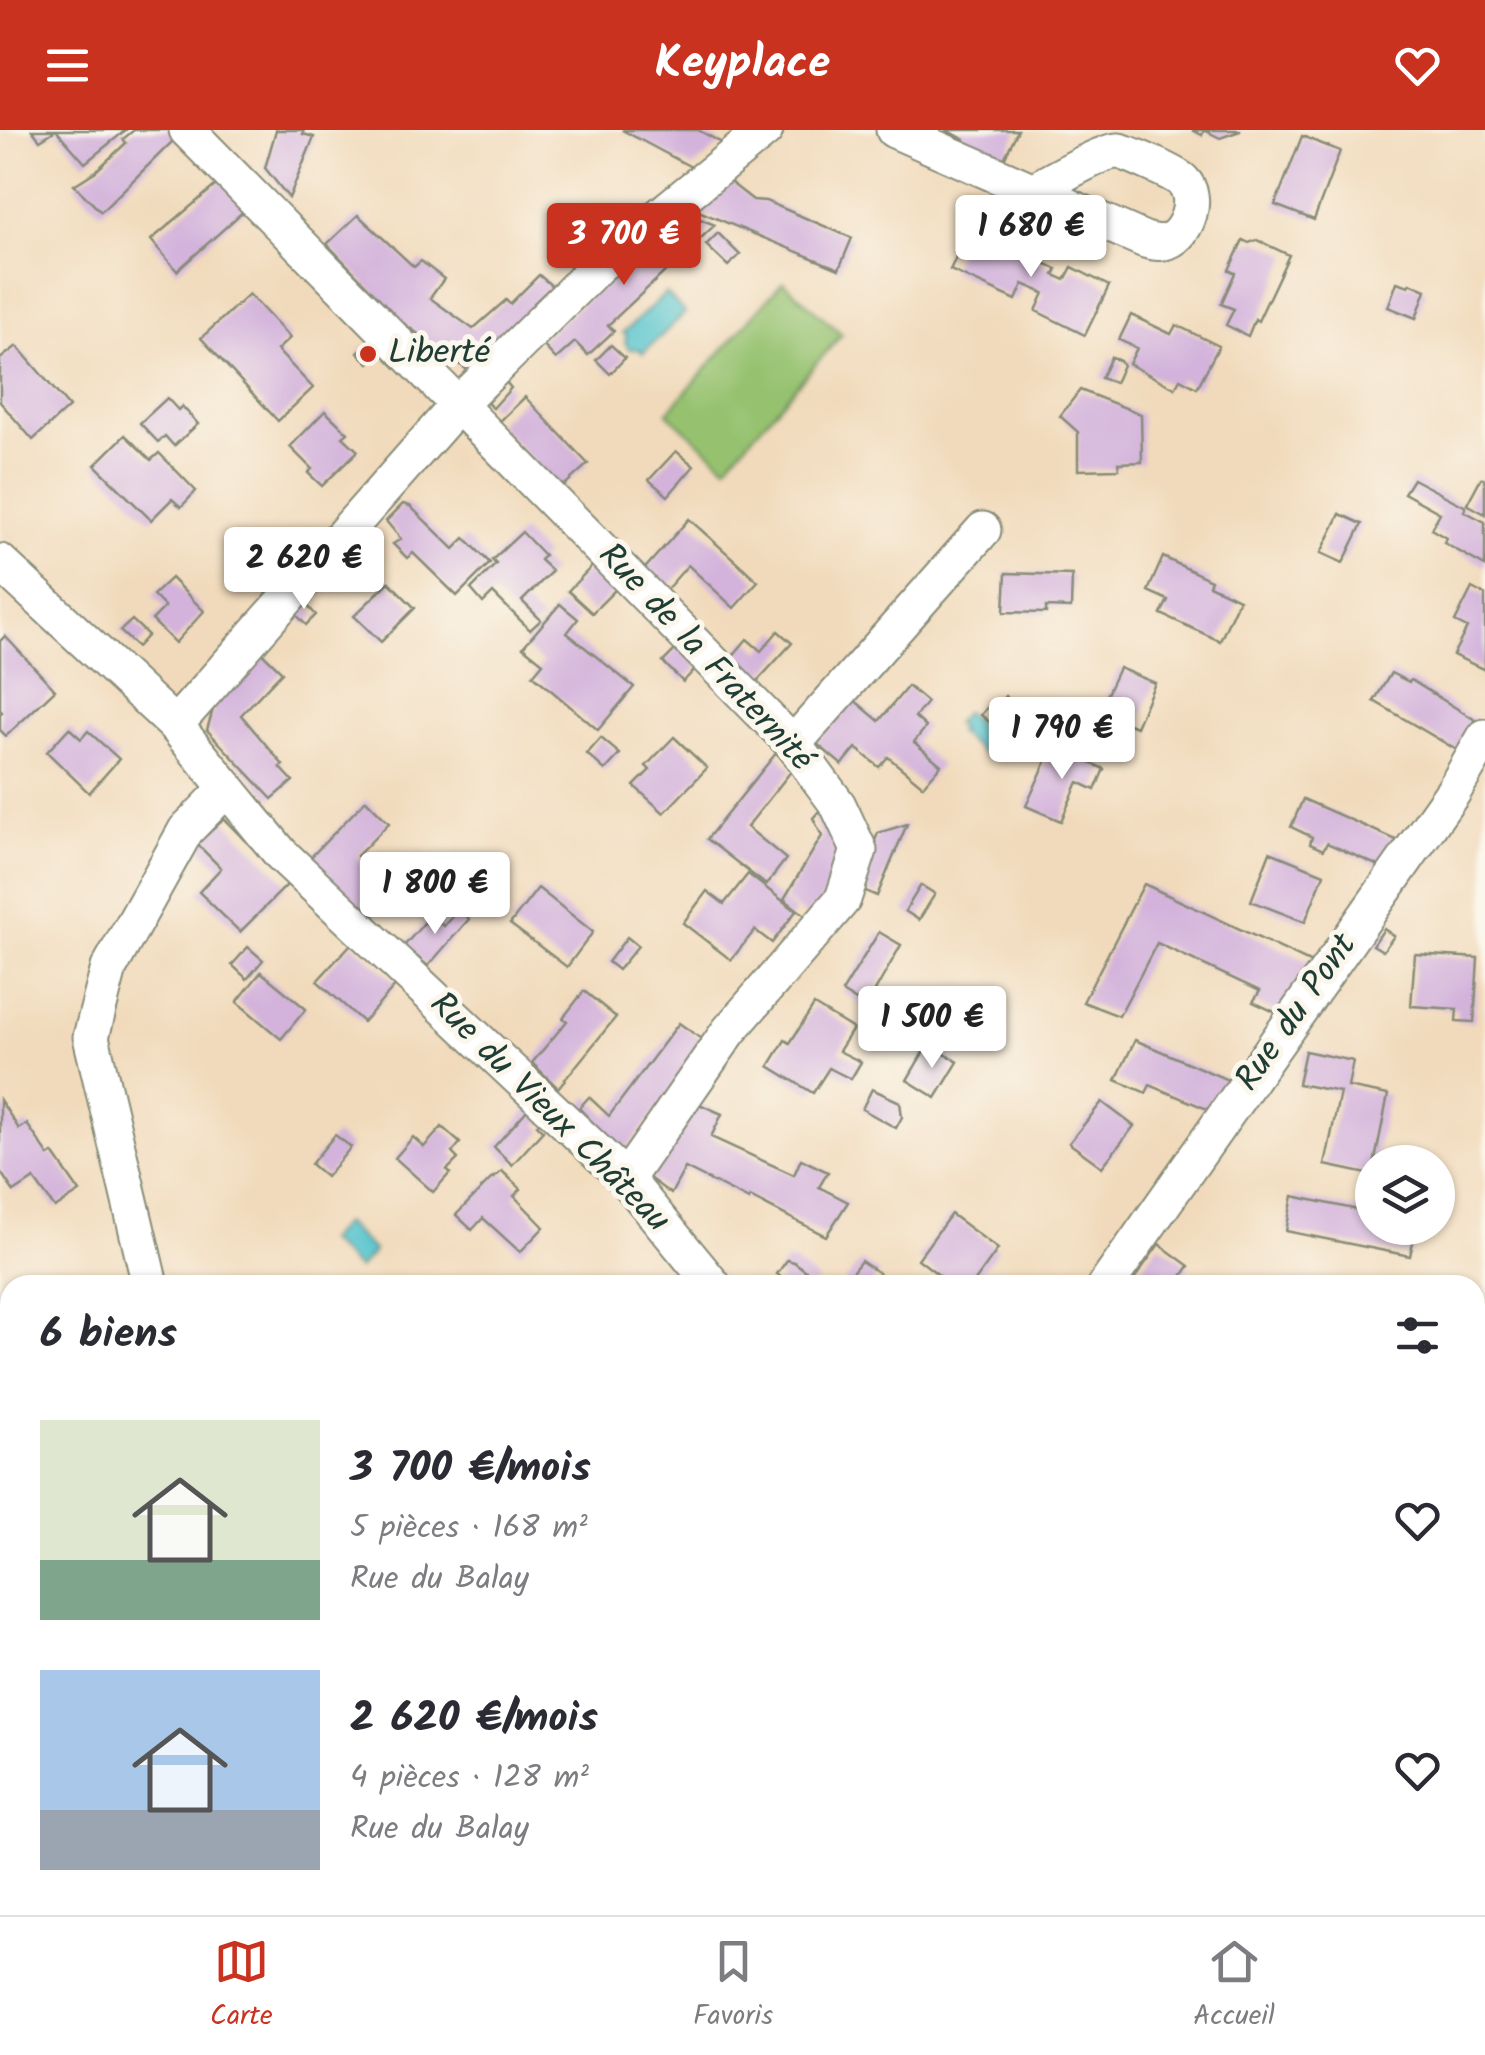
<!DOCTYPE html>
<html lang="fr">
<meta charset="utf-8">
<style>
body{margin:0;font-family:Kalam,sans-serif;background:#f7f7f7;color:#2b2b33;height:100vh;display:flex;flex-direction:column;font-size:38px;white-space:nowrap}
*{box-sizing:border-box;margin:0}
p{font-size:32px;color:#7c7c81}
.icon{flex:none;width:55px;height:55px;fill:none;stroke:currentColor;stroke-width:2;stroke-linecap:round;stroke-linejoin:round}
.map{position:relative;flex:1;overflow:hidden}
.details{position:absolute;left:0px;top:1145px;width:1485px;height:640px;display:flex;flex-direction:column;background:#fff;border-radius:30px 30px 0 0;box-shadow:0 2px 8px #0004}
.details>*{flex:none}
.buttons{position:absolute;left:1355px;top:1015px;display:grid;gap:20px}
.buttons a{display:grid;place-items:center;width:100px;height:100px;border-radius:50%;background:#fff;box-shadow:0 2px 8px #0004;font-size:50px}
.price{position:absolute;translate:-50% -85px;padding:0 22px;border-radius:10px;background:#fff;color:#222;font-size:32px;line-height:65px;filter:drop-shadow(0 2px 5px #0008)}
.price::after{content:'';position:absolute;left:50%;top:60px;width:30px;height:22px;margin-left:-15px;background:inherit;clip-path:polygon(0 0,100% 0,50% 100%)}
.price.selected{background:#c8321e;color:#fff}
ul{padding:0;list-style:none}
li{display:flex;align-items:center;gap:30px;height:250px;padding:0 40px}
li span{display:grid;place-items:center;flex:none;width:280px;height:200px;border-radius:0px;color:#555}
li>.icon{margin-inline-start:auto}
span .icon{width:120px;height:120px;fill:#fffc;stroke-width:1}
li b{font-size:42px}
h2{display:flex;justify-content:space-between;align-items:center;height:120px;padding:0 40px;font-size:42px}
header{display:flex;justify-content:space-between;align-items:center;height:130px;padding:0 40px;background:#c8321e;color:#fff;font-size:45px;font-weight:700}
.dock{display:flex;justify-content:space-around;align-items:center;height:140px;border-top:2px solid #e1e1e2;background:#fff;font-size:28px;color:#7c7c81}
.dock a{display:grid;justify-items:center;gap:5px}
.dock .selected{color:#c8321e}
.map>svg:first-child{display:block}
.green{fill:#96c26f;stroke:#5a8052;stroke-width:2.5}
.water{fill:#57c4cd;stroke:#3b8080;stroke-width:2.5}
.building{fill:#d3b2db}
.lines{fill:none;stroke-linecap:round;stroke-linejoin:round}
.minor-casing{stroke:#888c78;stroke-width:39}
.minor{stroke:#fff;stroke-width:35}
.poi-dot{fill:#c8321e;stroke:#fbf7ec;stroke-width:4}
.labels{text-anchor:middle;dominant-baseline:central;stroke-width:10;stroke-linejoin:round;paint-order:stroke}
.poi-label{font-size:35px;fill:#1f3d34;stroke:#fbf7ec;text-anchor:start}
.street-label{font-size:35px;fill:#1f3d34;stroke:#fbf7ec}
</style>
<header><svg class="icon" aria-label="menu" viewBox="0 0 24 24"><path d="M4 6h16M4 12h16M4 18h16"/></svg>Keyplace<svg class="icon" aria-label="heart" viewBox="0 0 24 24"><path d="M12 20l-8-8c-3-5 5-10 8-4 3-6 11-1 8 4z"/></svg></header>
<div class="map">
<svg width="1485" height="1785" viewBox="0 0 1485 1785">
<rect width="100%" height="100%" fill="#fbf7ec"/>
<filter id="ink" filterUnits="userSpaceOnUse"><feTurbulence type="fractalNoise" baseFrequency=".01" numOctaves="2"/><feDisplacementMap in="SourceGraphic" scale="20" xChannelSelector="R" yChannelSelector="G"/><feConvolveMatrix kernelMatrix="1 2 1 2 8 2 1 2 1" color-interpolation-filters="sRGB"/></filter>
<filter id="wash" filterUnits="userSpaceOnUse"><feTurbulence type="fractalNoise" baseFrequency=".0048" numOctaves="4" result="noise"/><feDisplacementMap in="SourceGraphic" scale="40" xChannelSelector="R" yChannelSelector="G"/><feGaussianBlur stdDeviation="2.25" result="paint"/><feColorMatrix in="noise" values="0 0 0 0 0 0 0 0 0 0 0 0 0 0 0 0 0 1.4 0 .05"/><feComposite in="paint" operator="in"/></filter>
<g filter="url(#wash)">
<rect width="100%" height="100%" fill="#f1dabb"/>
<polygon class="green" points="783,152 842,204 726,336 667,283"/>
<g class="water">
<polygon points="666,163 685,183 643,223 639,219 629,219 625,212 627,206 623,203"/>
<polygon points="965,582 1000,612 987,627 957,602 960,598 955,594"/>
<polygon points="344,1093 374,1121 358,1139 327,1111"/>
<polygon points="0,1347 10,1356 10,1775 578,1775 589,1785 0,1785"/>
</g>
<g id="blocks">
<g class="building">
<polygon points="32,0 126,0 85,33 56,0 40,10"/>
<polygon points="134,0 172,0 178,6 101,82 74,55 96,41 126,13 123,9"/>
<polygon points="276,0 304,0 303,4 314,7 289,68 265,38"/>
<polygon points="622,0 698,0 722,13 693,38"/>
<polygon points="945,0 1018,0 1002,33 961,13 964,9"/>
<polygon points="1192,0 1240,0 1240,1 1220,8 1204,0 1202,5"/>
<polygon points="1302,6 1340,21 1314,90 1275,75"/>
<polygon points="726,49 753,70 766,71 852,108 839,139 691,78"/>
<polygon points="222,50 247,78 177,141 151,110"/>
<polygon points="685,83 715,95 608,195 614,201 588,225 575,212 556,229 539,211"/>
<polygon points="358,85 414,137 421,131 444,149 430,168 473,199 506,170 510,174 539,145 552,156 533,174 536,177 470,242 402,192 327,114"/>
<polygon points="969,100 1000,114 1002,110 1037,126 1035,129 1057,139 1054,145 1065,150 1072,137 1109,156 1085,205 1036,181 1044,163 1023,154 1016,170 950,140"/>
<polygon points="718,103 740,125 728,136 706,115"/>
<polygon points="1243,110 1249,113 1257,110 1289,125 1258,191 1255,189 1248,206 1226,195 1234,179 1221,174 1235,143 1229,140"/>
<polygon points="1397,152 1409,156 1410,153 1426,160 1416,188 1388,177"/>
<polygon points="249,164 290,208 277,220 313,258 278,291 201,208"/>
<polygon points="1131,185 1171,204 1176,195 1219,216 1197,258 1180,249 1175,258 1129,234 1137,218 1119,210"/>
<polygon points="366,215 377,225 369,233 358,223"/>
<polygon points="611,215 625,228 610,244 596,230"/>
<polygon points="17,216 69,277 33,310 0,272 0,229"/>
<polygon points="1111,227 1120,231 1123,235 1115,253 1101,248"/>
<polygon points="506,252 511,258 493,278 487,273"/>
<polygon points="1080,260 1141,284 1142,332 1118,333 1119,339 1078,340 1078,302 1060,286"/>
<polygon points="525,267 588,334 559,360 497,294"/>
<polygon points="167,268 178,280 182,276 198,294 174,316 165,306 158,312 140,293"/>
<polygon points="325,281 348,303 343,307 358,321 322,356 308,343 312,339 290,317"/>
<polygon points="125,305 151,330 159,323 196,361 181,377 172,369 151,390 95,335"/>
<polygon points="676,321 694,336 668,366 649,350"/>
<polygon points="1481,348 1485,350 1485,384 1467,374"/>
<polygon points="1413,349 1466,377 1464,381 1485,392 1485,436 1444,413 1446,408 1431,399 1440,383 1404,363"/>
<polygon points="403,374 410,376 454,419 465,408 490,433 457,466 413,423 407,428 393,414 401,409 386,391"/>
<polygon points="1340,384 1362,394 1343,433 1321,423"/>
<polygon points="689,389 758,451 734,478 688,435 660,467 639,445"/>
<polygon points="522,402 544,425 540,430 552,441 522,471 541,490 530,500 493,463 483,473 471,459 496,434 492,430"/>
<polygon points="1163,427 1211,450 1209,455 1239,469 1220,511 1161,484 1168,470 1148,461"/>
<polygon points="598,430 621,454 592,483 568,461"/>
<polygon points="1006,443 1072,445 1071,478 1046,477 1046,483 1004,482"/>
<polygon points="171,448 204,481 175,513 152,490 165,477 153,465"/>
<polygon points="389,452 415,478 381,512 354,486"/>
<polygon points="1472,458 1485,465 1485,540 1453,525 1467,498 1455,492"/>
<polygon points="302,470 316,485 306,495 292,480"/>
<polygon points="560,474 578,489 567,503 634,557 598,600 533,545 543,533 523,517"/>
<polygon points="132,490 148,505 137,517 120,501"/>
<polygon points="778,501 792,513 749,560 725,535 747,509 761,521"/>
<polygon points="5,506 55,560 6,606 0,600 0,584 2,582 0,580 0,511"/>
<polygon points="679,516 698,536 683,552 663,532"/>
<polygon points="257,518 282,542 241,585 283,635 280,637 293,651 272,669 207,600 219,559"/>
<polygon points="1119,538 1155,553 1136,597 1099,581"/>
<polygon points="1391,543 1409,552 1411,550 1480,593 1462,623 1374,571"/>
<polygon points="908,556 927,572 915,587 926,597 914,612 941,635 923,656 888,627 879,637 856,618 842,635 816,613 853,569 879,591"/>
<polygon points="1005,566 1029,587 1020,598 1016,594 1006,606 981,585 991,573 996,577"/>
<polygon points="69,598 81,609 88,601 119,629 89,663 47,622"/>
<polygon points="674,607 707,638 664,683 634,656 650,640 646,636"/>
<polygon points="601,608 620,624 605,640 587,624"/>
<polygon points="1053,616 1104,639 1095,660 1078,652 1061,691 1026,676"/>
<polygon points="777,622 792,640 747,697 786,729 766,755 707,709"/>
<polygon points="1303,669 1401,712 1383,738 1327,713 1323,720 1310,714 1312,707 1291,697"/>
<polygon points="366,670 389,693 357,726 395,764 371,788 309,729"/>
<polygon points="821,679 842,721 838,745 810,789 784,769 822,706 813,688"/>
<polygon points="224,689 288,754 240,802 199,762 221,738 197,714"/>
<polygon points="907,694 877,766 856,757 878,703"/>
<polygon points="1270,722 1324,744 1305,792 1251,771"/>
<polygon points="748,744 796,781 772,813 755,800 731,830 683,793 707,761 724,774"/>
<polygon points="1144,754 1316,835 1281,885 1253,872 1260,861 1157,813 1119,886 1083,872"/>
<polygon points="921,755 935,764 919,790 905,781"/>
<polygon points="538,758 593,802 567,837 510,794"/>
<polygon points="459,778 469,789 428,836 404,816 425,792 430,796 435,790 444,796"/>
<polygon points="1384,799 1394,806 1383,821 1373,815"/>
<polygon points="879,802 901,815 866,877 842,862"/>
<polygon points="627,807 638,816 618,840 608,832"/>
<polygon points="352,813 397,854 363,892 317,851"/>
<polygon points="248,817 263,830 247,849 232,835"/>
<polygon points="1415,824 1478,828 1474,892 1456,891 1457,879 1411,876"/>
<polygon points="261,842 306,879 281,909 237,872"/>
<polygon points="584,861 616,887 558,958 532,933 567,891 563,888"/>
<polygon points="814,875 853,899 839,921 861,932 851,949 829,938 813,963 769,936 785,910 790,913"/>
<polygon points="679,893 707,913 623,1024 579,978 589,967 609,986"/>
<polygon points="1135,910 1235,953 1214,982 1150,955 1146,963 1116,950"/>
<polygon points="928,914 958,932 936,968 907,950"/>
<polygon points="1305,921 1353,931 1348,957 1388,965 1372,1045 1325,1035 1340,962 1298,954"/>
<polygon points="872,959 900,972 902,987 896,998 862,979"/>
<polygon points="0,970 19,999 27,994 49,1026 53,1023 80,1062 55,1078 34,1049 14,1062 0,1041"/>
<polygon points="690,970 722,984 711,1007 794,1045 801,1029 828,1042 819,1057 848,1072 826,1106 750,1067 749,1070 685,1038 671,1064 645,1045"/>
<polygon points="1102,972 1134,996 1102,1037 1069,1013"/>
<polygon points="530,977 543,989 537,995 543,1001 512,1035 494,1017"/>
<polygon points="442,997 460,1013 452,1023 458,1029 447,1040 450,1043 433,1062 395,1028 413,1007 424,1017"/>
<polygon points="335,1005 351,1017 326,1047 311,1034"/>
<polygon points="502,1041 521,1059 514,1066 544,1097 520,1122 483,1088 472,1100 456,1085 493,1047 494,1048"/>
<polygon points="1293,1066 1372,1083 1372,1098 1416,1098 1410,1126 1286,1101"/>
<polygon points="951,1084 998,1119 972,1155 952,1155 918,1129"/>
<polygon points="1159,1114 1189,1136 1176,1155 1130,1155"/>
<polygon points="787,1130 794,1132 818,1150 814,1155 777,1155 782,1148 777,1144"/>
<polygon points="861,1131 879,1143 870,1155 842,1155"/>
<polygon points="1481,1546 1485,1546 1485,1586 1478,1586"/>
<polygon points="1475,1649 1485,1650 1485,1722 1475,1721"/>
<polygon points="1049,1775 1077,1775 1069,1785 1063,1785"/>
<polygon points="1126,1775 1161,1775 1178,1785 1120,1785"/>
</g>
</g>
</g>
<g filter="url(#ink)">
<use href="#blocks" fill-opacity="0" stroke="#888c78" stroke-width="2.5"/>
<g class="lines">
<g class="minor-casing">
<g id="minor">
<polyline points="187,0 793,614 838,675 859,720 843,769 729,901 626,1049"/>
<path d="M894 0 1145 110C1153 112 1161 114 1168 111 1188 103 1199 67 1183 51 1176 44 1127 22 1118 21 1104 20 1048 53 1032 61"/>
<polyline points="0,432 175,595 281,724 626,1049 713,1155"/>
<polyline points="175,595 459,274 598,136 765,0"/>
<polyline points="793,614 983,400"/>
<polyline points="150,1155 91,907 109,838 186,700 227,658"/>
<polyline points="1106,1155 1453,662 1485,607"/>
<polyline points="1475,1632 1485,1632"/>
<polyline points="653,1775 667,1785"/>
<polyline points="856,1785 869,1775"/>
</g>
</g>
<use href="#minor" class="minor"/>
</g>
</g>
<circle class="poi-dot" cx="368" cy="224" r="10"/>
<g class="labels">
<g class="poi-label">
<text x="388" y="224">Liberté</text>
</g>
<g class="street-label">
<text transform="translate(705 528) rotate(47)">Rue de la Fraternité</text>
<text transform="translate(1297 883) rotate(-55)">Rue du Pont</text>
<text transform="translate(549 983) rotate(45)">Rue du Vieux Château</text>
</g>
</g>
</svg>
<div class="buttons">
<a><svg class="icon" aria-label="layers" viewBox="0 0 24 24"><path d="M12 4l9 5-9 5-9-5zM3 14l9 5 9-5"/></svg></a>
</div>
<b class="price" style="left:1031px;top:150px">1 680 €</b>
<b class="price selected" style="left:624px;top:158px">3 700 €</b>
<b class="price" style="left:304px;top:482px">2 620 €</b>
<b class="price" style="left:1062px;top:652px">1 790 €</b>
<b class="price" style="left:435px;top:807px">1 800 €</b>
<b class="price" style="left:932px;top:941px">1 500 €</b>
<section class="details">
<h2>6 biens<svg class="icon" aria-label="filters" viewBox="0 0 24 24"><path d="M4 7h16M4 17h16"/><circle cx="9" cy="7" r="2"/><circle cx="15" cy="17" r="2"/></svg></h2>
<ul>
<li><span style="background:linear-gradient(#dfe7d0 70%,#7fa58c 0)"><svg class="icon" aria-label="home" viewBox="0 0 24 24"><path d="M3 11l9-7 9 7M6 9v11h12V9"/></svg></span><div><b>3 700 €/mois</b><p>5 pièces · 168 m²</p><p>Rue du Balay</p></div><svg class="icon" aria-label="heart" viewBox="0 0 24 24"><path d="M12 20l-8-8c-3-5 5-10 8-4 3-6 11-1 8 4z"/></svg></li>
<li><span style="background:linear-gradient(#a9c7e8 70%,#9aa5b1 0)"><svg class="icon" aria-label="home" viewBox="0 0 24 24"><path d="M3 11l9-7 9 7M6 9v11h12V9"/></svg></span><div><b>2 620 €/mois</b><p>4 pièces · 128 m²</p><p>Rue du Balay</p></div><svg class="icon" aria-label="heart" viewBox="0 0 24 24"><path d="M12 20l-8-8c-3-5 5-10 8-4 3-6 11-1 8 4z"/></svg></li>
</ul>
</section>
</div>
<nav class="dock">
<a class="selected"><svg class="icon" aria-label="map" viewBox="0 0 24 24"><path d="M3 6l6-2 6 2 6-2v14l-6 2-6-2-6 2zM9 4v14M15 6v14"/></svg>Carte</a>
<a><svg class="icon" aria-label="saved" viewBox="0 0 24 24"><path d="M7 4h10v16l-5-4-5 4z"/></svg>Favoris</a>
<a><svg class="icon" aria-label="home" viewBox="0 0 24 24"><path d="M3 11l9-7 9 7M6 9v11h12V9"/></svg>Accueil</a>
</nav>
